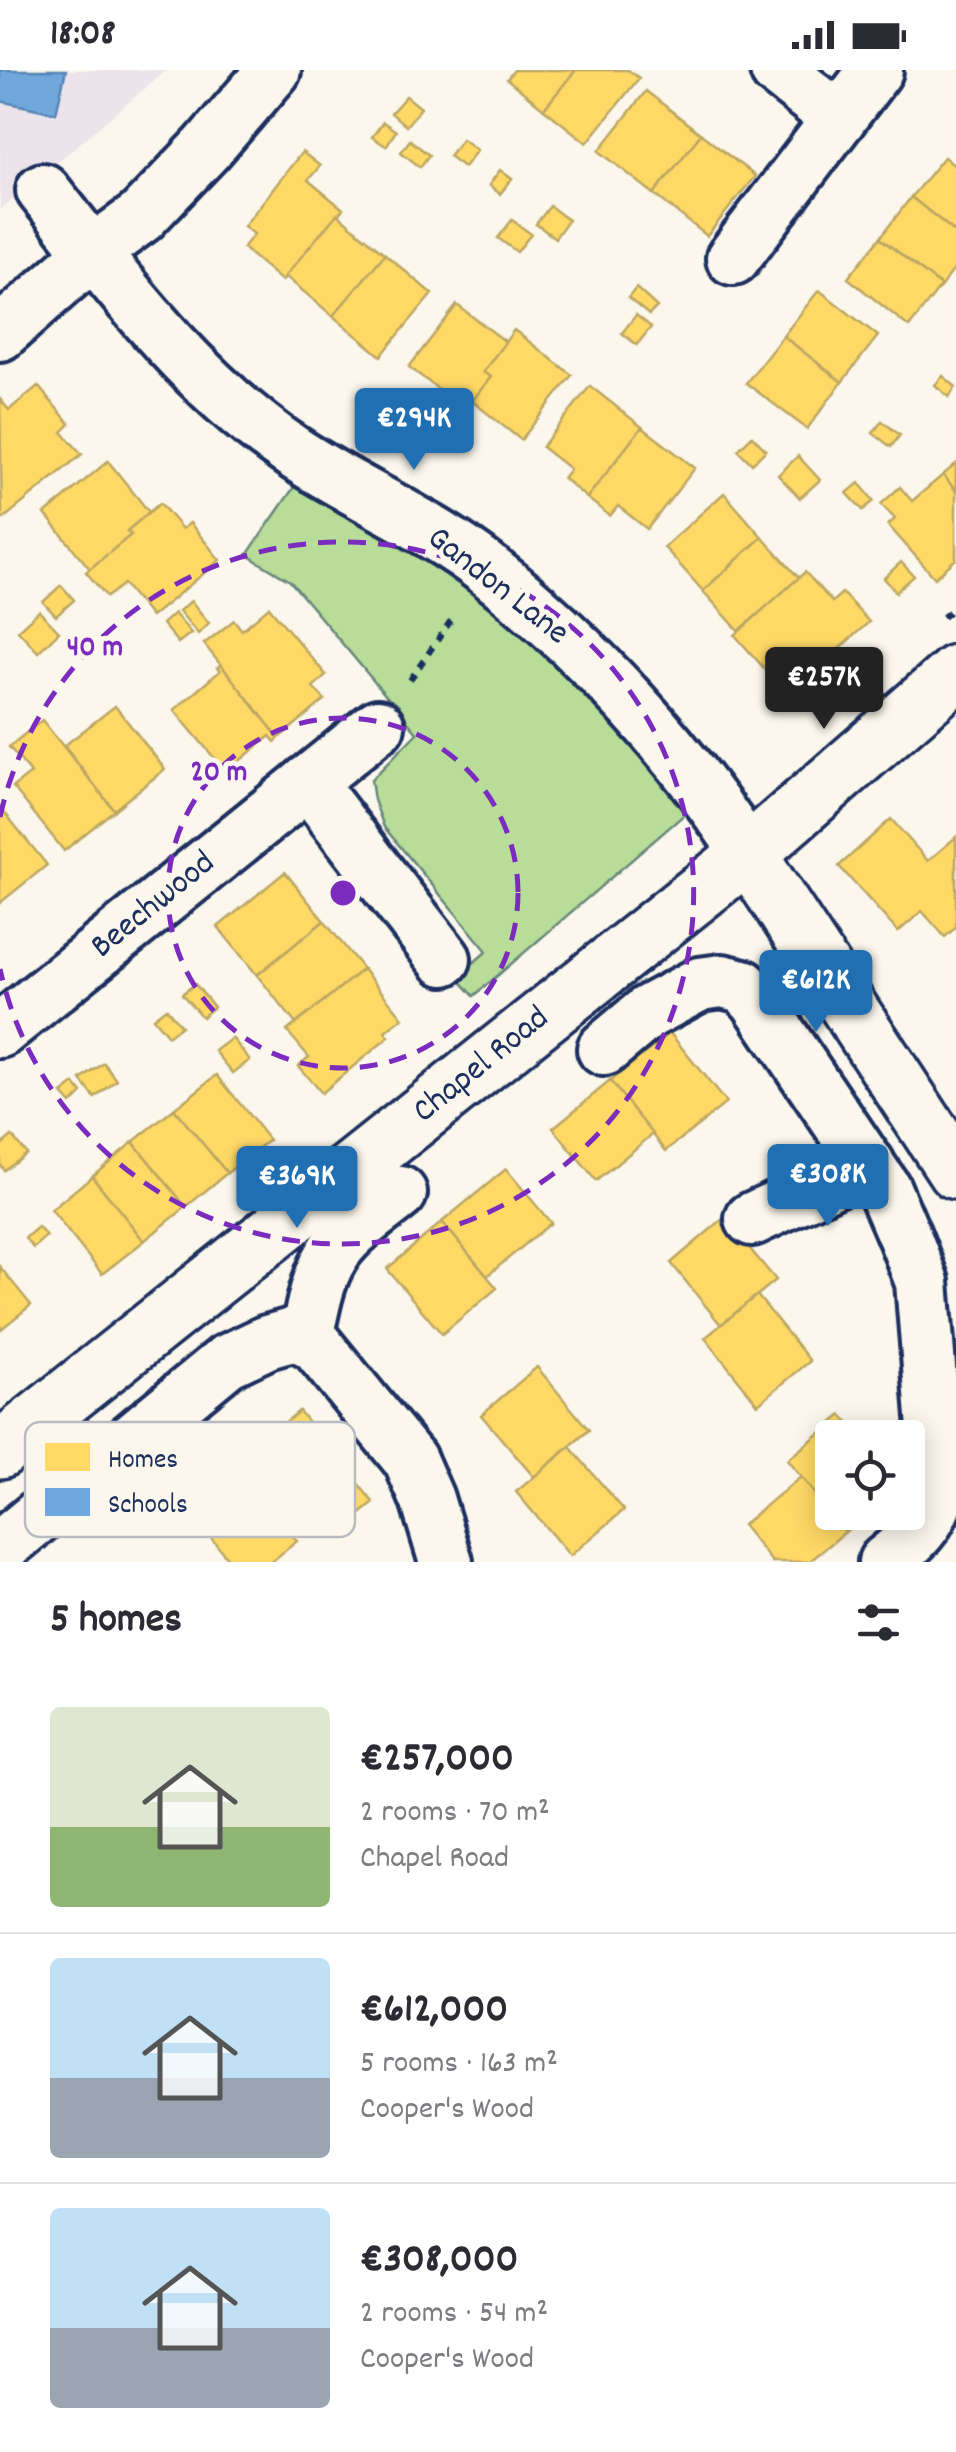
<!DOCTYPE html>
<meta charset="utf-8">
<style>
body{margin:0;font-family:Dekko,sans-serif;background:#f7f7f7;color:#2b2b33;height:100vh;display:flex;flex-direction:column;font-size:38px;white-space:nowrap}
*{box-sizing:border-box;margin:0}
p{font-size:32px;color:#7c7c81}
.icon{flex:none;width:55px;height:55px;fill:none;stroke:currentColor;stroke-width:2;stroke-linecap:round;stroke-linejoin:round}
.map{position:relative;height:1492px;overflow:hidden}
.details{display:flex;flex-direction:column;background:#fff;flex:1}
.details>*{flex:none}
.controls{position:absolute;left:815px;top:1350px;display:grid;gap:20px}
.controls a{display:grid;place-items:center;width:110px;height:110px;border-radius:10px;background:#fff;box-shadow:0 5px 25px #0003;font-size:50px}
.price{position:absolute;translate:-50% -85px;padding:0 22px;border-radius:10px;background:#1f6fb2;color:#fff;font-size:32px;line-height:65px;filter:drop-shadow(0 2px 5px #0008)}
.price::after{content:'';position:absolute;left:50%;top:60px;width:30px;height:22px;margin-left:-15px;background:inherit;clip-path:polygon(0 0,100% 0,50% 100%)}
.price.current{background:#222;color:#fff}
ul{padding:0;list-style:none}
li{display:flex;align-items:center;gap:30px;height:250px;padding:0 50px}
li+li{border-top:2px solid #e1e1e2}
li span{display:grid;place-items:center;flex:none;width:280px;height:200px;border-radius:10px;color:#555}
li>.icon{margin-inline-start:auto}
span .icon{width:120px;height:120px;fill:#fffc;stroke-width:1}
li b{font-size:42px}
h2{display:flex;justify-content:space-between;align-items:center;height:120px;padding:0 50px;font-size:42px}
.status{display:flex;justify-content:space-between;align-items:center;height:70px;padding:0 50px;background:#fff;direction:ltr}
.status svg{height:28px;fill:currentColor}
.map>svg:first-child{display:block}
.built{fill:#ece4ea}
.green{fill:#b7dd98;stroke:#69867b;stroke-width:2.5}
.homes{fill:#ffd966;stroke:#bba664;stroke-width:2.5}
.schools{fill:#6fa8dc;stroke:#5684b6;stroke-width:2.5}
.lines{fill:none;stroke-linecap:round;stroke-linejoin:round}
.street-casing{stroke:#1b2f5e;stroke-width:60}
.secondary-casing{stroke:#1b2f5e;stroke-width:62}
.path{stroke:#1b2f5e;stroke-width:6;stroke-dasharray:8 8;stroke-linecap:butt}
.street{stroke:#fbf7ec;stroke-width:52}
.secondary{stroke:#fbf7ec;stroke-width:55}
.ring{fill:none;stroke:#7b2cbf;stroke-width:5;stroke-dasharray:18 12}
.labels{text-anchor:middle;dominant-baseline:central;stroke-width:10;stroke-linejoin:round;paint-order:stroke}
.street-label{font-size:35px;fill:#1b2f5e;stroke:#fbf7ec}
.key{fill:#fbf7ec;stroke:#b8bbc1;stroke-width:2.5}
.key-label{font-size:28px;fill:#1b2f5e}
.centre{fill:#7b2cbf;stroke:#fbf7ec;stroke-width:5}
.ring-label{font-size:30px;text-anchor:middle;font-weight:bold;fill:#7b2cbf;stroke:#fbf7ec;stroke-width:10;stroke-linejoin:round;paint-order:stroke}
</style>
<div class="status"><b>18:08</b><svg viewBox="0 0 49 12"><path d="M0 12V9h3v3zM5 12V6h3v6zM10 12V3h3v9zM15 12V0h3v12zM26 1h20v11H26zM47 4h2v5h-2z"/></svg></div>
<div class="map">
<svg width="956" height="1492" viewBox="0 0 956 1492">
<rect width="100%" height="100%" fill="#fbf7ec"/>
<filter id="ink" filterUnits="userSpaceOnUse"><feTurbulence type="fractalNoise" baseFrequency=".01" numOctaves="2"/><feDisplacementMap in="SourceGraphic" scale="20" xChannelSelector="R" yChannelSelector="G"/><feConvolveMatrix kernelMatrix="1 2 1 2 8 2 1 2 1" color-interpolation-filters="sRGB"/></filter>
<g filter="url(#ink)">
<polygon class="built" points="0,0 167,0 0,140"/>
<polygon class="green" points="299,410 456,509 543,570 693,737 474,926 457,907 487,881 384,757 374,730 371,710 417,663 290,511 247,485"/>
<g class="homes">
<polygon points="514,0 576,0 544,39 507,9"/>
<polygon points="576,0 628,0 639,8 587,73 544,39"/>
<polygon points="646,21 701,64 654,124 599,81"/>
<polygon points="406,26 421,38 406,56 391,43"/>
<polygon points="383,52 396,61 386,76 372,67"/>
<polygon points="701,64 755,106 707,166 654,124"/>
<polygon points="462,69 477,80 464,97 449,86"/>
<polygon points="410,70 429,85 420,97 401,82"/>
<polygon points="302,82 320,96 308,110 343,139 282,211 243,178 254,164 244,156"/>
<polygon points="944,87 956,97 956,163 911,127"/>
<polygon points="500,100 512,109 500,124 489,115"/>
<polygon points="911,127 956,163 956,197 941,216 880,168"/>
<polygon points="550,136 568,150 555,168 536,154"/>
<polygon points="337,144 385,184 333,246 285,206"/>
<polygon points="512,150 531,164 517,182 498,168"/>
<polygon points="880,168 941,216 909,257 848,208"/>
<polygon points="385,184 432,224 381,286 333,246"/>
<polygon points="636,218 657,237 649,245 628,228"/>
<polygon points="819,220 878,266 842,312 783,266"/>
<polygon points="457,235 506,272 483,302 491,307 460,347 433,326 438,319 409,297"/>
<polygon points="636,245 651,257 637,275 622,263"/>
<polygon points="514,260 572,305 521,370 472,331 491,307 483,302"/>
<polygon points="783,266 842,312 807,359 746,313"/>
<polygon points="943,306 956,317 949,327 935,315"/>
<polygon points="38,316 70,354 62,362 82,384 2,450 0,329 9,340"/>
<polygon points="590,316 642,357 587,428 563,408 570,399 542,377"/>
<polygon points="882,351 900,365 891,377 873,363"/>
<polygon points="642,357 695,398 647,459 618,436 610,446 587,428"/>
<polygon points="752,366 766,380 752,394 738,380"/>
<polygon points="798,386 820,410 800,428 778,405"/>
<polygon points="108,391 149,442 127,461 131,465 90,499 45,444"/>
<polygon points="956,394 956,421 943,405"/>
<polygon points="943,405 956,421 956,489 935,508 888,455 895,449 881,434 900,417 912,431"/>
<polygon points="859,413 874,431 863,440 847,423"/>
<polygon points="724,423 762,467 703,521 664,477"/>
<polygon points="160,433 182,459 190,453 220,490 151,547 124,514 107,527 86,502 131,465 127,461"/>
<polygon points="762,467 799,508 739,561 703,521"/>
<polygon points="901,492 914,506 896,522 884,508"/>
<polygon points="805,502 832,532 842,523 869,552 802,612 791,599 776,612 735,565"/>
<polygon points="61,515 74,530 56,546 43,532"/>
<polygon points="191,531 209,553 198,564 179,541"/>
<polygon points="269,537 326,605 313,617 325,630 279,668 204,574 234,550 242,560"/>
<polygon points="39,541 59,562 38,582 18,560"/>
<polygon points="174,543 191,563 178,573 162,554"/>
<polygon points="221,595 279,668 275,672 270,666 226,702 174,640 220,601 217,598"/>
<polygon points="115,636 165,699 114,740 64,676"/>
<polygon points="42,650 114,740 64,781 13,717 31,703 9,677"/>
<polygon points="0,737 47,795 0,833"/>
<polygon points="891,749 928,791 956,767 956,857 945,867 922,841 898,862 839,796"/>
<polygon points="285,802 324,851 257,905 218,857"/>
<polygon points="324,851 363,899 296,954 257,905"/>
<polygon points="363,899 403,948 385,962 389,967 321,1023 298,996 309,987 287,961"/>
<polygon points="195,914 214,937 202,947 182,924"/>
<polygon points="166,938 181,956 168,966 153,948"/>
<polygon points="670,963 726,1033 666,1081 610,1011"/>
<polygon points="232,968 250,990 233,1003 215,981"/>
<polygon points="104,993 117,1010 95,1028 81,1010"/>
<polygon points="217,1005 269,1070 227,1103 174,1039"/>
<polygon points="610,1011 653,1064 596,1111 553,1058"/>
<polygon points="75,1014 82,1023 71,1034 62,1024"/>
<polygon points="174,1039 227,1103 186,1137 133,1072"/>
<polygon points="12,1066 26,1083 4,1100 0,1095 0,1076"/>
<polygon points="133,1072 186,1137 144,1171 92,1106"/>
<polygon points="506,1099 551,1153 487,1206 442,1152"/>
<polygon points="92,1106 144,1171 102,1204 51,1140"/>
<polygon points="724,1148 776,1210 721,1255 671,1193"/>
<polygon points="442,1152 497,1218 442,1264 387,1199"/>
<polygon points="38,1157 46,1166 33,1178 25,1168"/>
<polygon points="0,1197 31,1235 0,1260"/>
<polygon points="757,1225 810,1291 758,1334 705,1268"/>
<polygon points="537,1297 589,1360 534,1407 481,1345"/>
<polygon points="299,1341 374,1433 337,1463 319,1442 308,1451 250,1381"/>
<polygon points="842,1345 860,1368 832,1368 832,1442 869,1442 845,1462 787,1390"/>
<polygon points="570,1377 624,1440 570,1486 516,1422"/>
<polygon points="250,1381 294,1435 279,1448 297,1471 271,1492 225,1492 228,1489 187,1438 226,1407 223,1403"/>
<polygon points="801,1407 845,1462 809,1492 772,1492 742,1455"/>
</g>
<polygon class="schools" points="0,0 66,0 56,43 0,31"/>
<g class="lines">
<g class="street-casing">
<g id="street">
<polyline points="777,0 839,49"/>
<path d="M43 120C118 214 192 314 293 382 356 424 428 453 488 500 588 579 679 678 748 784"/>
<polyline points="733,188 876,0"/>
<polyline points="0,264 93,182 141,147 207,78 274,0"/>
<polyline points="308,712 444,889"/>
<polyline points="0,961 378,656"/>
<path d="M604 979 648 942 700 914 722 911 743 916 756 929 884 1119 905 1168 922 1212 939 1419C933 1453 911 1471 885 1492"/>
<polyline points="752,1149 868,1094"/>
<path d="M306 1269C312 1242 316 1212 331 1187 346 1161 377 1142 400 1123"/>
<polyline points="0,1478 227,1291 267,1272 295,1264 316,1275 410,1390 427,1429 446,1492"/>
</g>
</g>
<g class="secondary-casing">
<g id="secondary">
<polyline points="748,784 956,1101"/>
<polyline points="0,1380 748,784 956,603"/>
</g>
</g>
<g class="path">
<polyline points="943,547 956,536"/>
<polyline points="410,610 454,546"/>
</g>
<use href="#street" class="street"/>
<use href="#secondary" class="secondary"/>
</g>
</g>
<g class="ring">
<circle cx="343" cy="823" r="175"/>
<path d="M0 747A351 351 0 1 1 0 899"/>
</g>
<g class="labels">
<g class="street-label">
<text transform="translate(497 517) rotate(38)">Gandon Lane</text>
<text transform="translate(154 836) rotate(-39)">Beechwood</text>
<text transform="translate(482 996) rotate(-39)">Chapel Road</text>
</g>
</g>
<rect x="25" y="1352" width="330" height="115" rx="15" class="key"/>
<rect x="45" y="1373" width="45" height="28" fill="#ffd966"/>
<rect x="45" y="1418" width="45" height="28" fill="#6fa8dc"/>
<g class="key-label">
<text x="108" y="1397">Homes</text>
<text x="108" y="1442">Schools</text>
</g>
<circle cx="343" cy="823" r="15" class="centre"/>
<g class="ring-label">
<text x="95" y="585">40 m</text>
<text x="219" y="710">20 m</text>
</g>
</svg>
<div class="controls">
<a><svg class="icon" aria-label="locate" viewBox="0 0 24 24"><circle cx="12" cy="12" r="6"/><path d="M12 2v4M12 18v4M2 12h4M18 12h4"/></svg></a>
</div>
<b class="price" style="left:414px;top:403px">€294K</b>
<b class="price current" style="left:824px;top:662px">€257K</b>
<b class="price" style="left:816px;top:965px">€612K</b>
<b class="price" style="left:828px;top:1159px">€308K</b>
<b class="price" style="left:297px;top:1161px">€369K</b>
</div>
<section class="details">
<h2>5 homes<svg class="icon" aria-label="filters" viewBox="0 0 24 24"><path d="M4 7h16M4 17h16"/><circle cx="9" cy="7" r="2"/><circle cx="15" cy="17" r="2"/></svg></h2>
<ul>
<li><span style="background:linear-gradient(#dfe7d0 60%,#8fb573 0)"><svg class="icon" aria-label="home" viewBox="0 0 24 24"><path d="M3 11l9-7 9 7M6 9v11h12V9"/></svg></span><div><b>€257,000</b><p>2 rooms · 70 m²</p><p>Chapel Road</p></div></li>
<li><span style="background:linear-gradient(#bfe0f5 60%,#9aa5b1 0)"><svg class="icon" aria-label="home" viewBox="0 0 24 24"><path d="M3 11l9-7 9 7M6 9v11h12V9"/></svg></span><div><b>€612,000</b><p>5 rooms · 163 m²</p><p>Cooper's Wood</p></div></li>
<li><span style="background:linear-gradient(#bfe0f5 60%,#9aa5b1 0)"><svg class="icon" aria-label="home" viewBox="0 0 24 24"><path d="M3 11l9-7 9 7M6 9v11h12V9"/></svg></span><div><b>€308,000</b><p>2 rooms · 54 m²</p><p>Cooper's Wood</p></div></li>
</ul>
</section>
